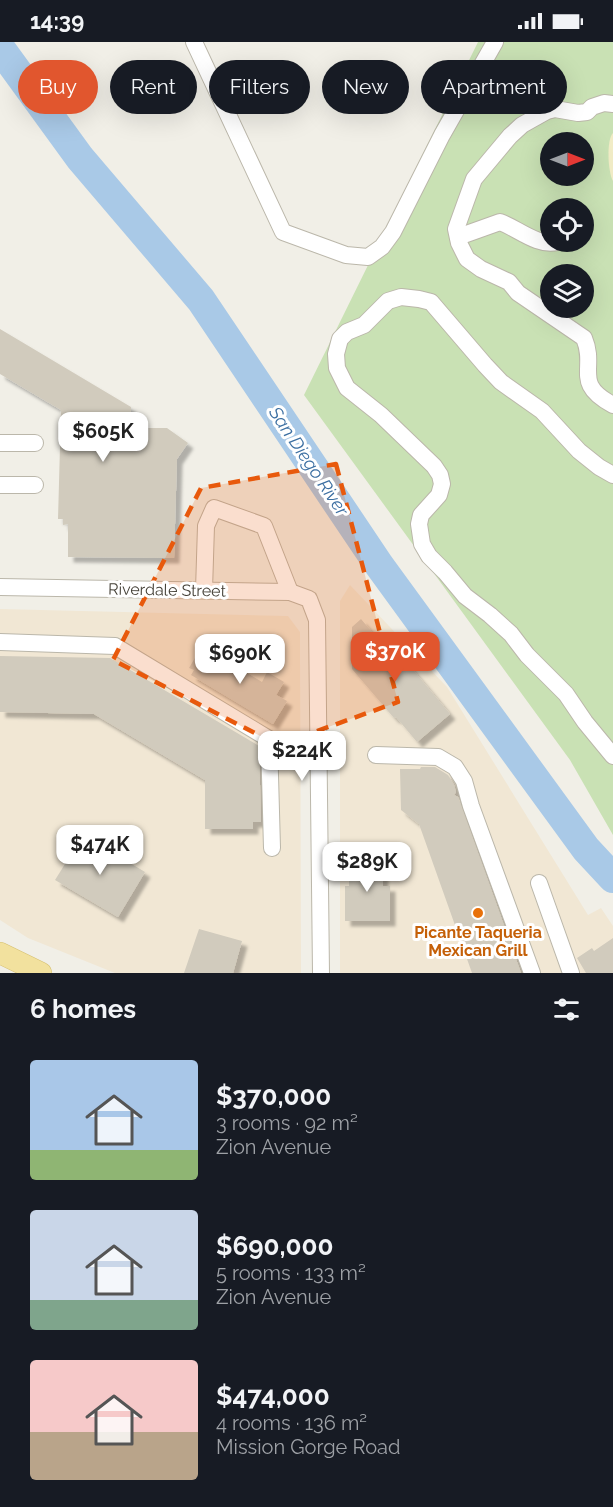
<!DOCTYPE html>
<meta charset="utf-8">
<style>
body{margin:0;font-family:Raleway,sans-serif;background:#242831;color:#f1f3f6;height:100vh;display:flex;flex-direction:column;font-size:22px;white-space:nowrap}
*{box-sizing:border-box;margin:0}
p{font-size:20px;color:#9ea1a6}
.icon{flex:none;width:33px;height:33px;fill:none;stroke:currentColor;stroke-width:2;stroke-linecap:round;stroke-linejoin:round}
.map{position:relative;height:931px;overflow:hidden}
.sheet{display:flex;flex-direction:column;background:#171b24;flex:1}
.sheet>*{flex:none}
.hud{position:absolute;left:18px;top:18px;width:578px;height:54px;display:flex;gap:12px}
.needle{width:39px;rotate:90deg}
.fabs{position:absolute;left:540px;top:90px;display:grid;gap:12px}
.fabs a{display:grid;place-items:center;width:54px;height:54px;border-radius:50%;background:#171b24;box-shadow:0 6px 24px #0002;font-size:30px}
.price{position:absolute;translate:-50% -51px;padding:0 14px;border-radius:12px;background:#fff;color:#222;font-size:20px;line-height:39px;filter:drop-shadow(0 2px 3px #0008)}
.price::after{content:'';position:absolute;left:50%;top:36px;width:18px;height:14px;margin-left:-9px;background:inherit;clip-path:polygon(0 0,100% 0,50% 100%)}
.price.selected{background:#e1562e;color:#fff}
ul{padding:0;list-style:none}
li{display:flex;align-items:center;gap:18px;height:150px;padding:0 30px}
li span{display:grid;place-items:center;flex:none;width:168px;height:120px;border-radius:6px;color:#555}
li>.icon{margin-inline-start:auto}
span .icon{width:72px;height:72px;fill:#fffc;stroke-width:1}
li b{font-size:26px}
h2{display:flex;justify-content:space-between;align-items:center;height:72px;padding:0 30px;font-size:26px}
.pill{padding:0 21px;border-radius:27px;background:#171b24;box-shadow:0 6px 24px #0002;font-size:21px;line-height:54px}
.pill.selected{background:#e1562e;color:#fff}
.status{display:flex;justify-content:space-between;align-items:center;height:42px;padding:0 30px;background:#171b24;direction:ltr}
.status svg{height:16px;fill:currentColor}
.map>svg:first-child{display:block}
.commercial{fill:#f1e7d4}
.green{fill:#c9e1b4;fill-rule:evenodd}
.sand{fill:#f1ecc6}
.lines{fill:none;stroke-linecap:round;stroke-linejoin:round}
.river{stroke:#a9c9e7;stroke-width:30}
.building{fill:#d1cbbd;filter:url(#shadow)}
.minor-casing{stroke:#bbb7aa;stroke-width:18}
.major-casing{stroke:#d5bf70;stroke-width:22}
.minor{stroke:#fff;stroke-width:16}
.major{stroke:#f2e19e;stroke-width:21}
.marked{fill:#e8590c;fill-opacity:0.2;stroke:#e8590c;stroke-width:4.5;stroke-dasharray:12 8;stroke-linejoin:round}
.food-dot{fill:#e8710a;stroke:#fff;stroke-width:2}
.labels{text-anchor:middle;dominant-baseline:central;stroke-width:6;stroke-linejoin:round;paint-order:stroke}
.street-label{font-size:16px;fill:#433f36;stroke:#fff}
.food-label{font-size:16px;font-weight:bold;fill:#c56008;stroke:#fff}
.water-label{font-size:18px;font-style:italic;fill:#3c6fa2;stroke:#fff}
</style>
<div class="status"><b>14:39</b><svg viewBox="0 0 49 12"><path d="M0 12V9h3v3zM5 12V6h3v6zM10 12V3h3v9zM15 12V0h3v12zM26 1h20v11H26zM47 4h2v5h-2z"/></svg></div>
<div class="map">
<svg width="613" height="931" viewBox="0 0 613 931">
<defs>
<filter id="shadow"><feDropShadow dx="5.5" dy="5.5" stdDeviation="1.5" flood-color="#0004"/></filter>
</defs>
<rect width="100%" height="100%" fill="#f1efe7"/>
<g class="commercial">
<polygon points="350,543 447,645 588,873 601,866 613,884 613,931 340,931 340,559"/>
<polygon points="0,567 288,574 300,590 301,931 115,931 28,896 0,878"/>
</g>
<path class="green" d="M478 0H613V793L570 718 304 353ZM550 100H584V134H550ZM550 166H584V200H550ZM550 232H584V266H550Z"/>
<path class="sand" d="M613 91V139C608 131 606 98 613 91Z"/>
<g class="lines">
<polyline class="river" points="0,6 80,116 201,258 379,523 586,807 613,836"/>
</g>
<g class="building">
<polygon points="0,287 131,365 130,386 167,386 188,401 177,417 174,516 68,515 68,482 63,483 63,477 58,477 61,368 0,332"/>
<polygon points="361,577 376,595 382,591 450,672 417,700 396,675 394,676 352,627 352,585"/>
<polygon points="202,604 262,640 267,630 284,640 276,653 287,659 273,682 191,633 194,628 189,626"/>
<polygon points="0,614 110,616 259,704 261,780 253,780 253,787 205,787 205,738 94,672 0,670"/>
<polygon points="421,725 435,725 448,733 454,743 456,750 454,753 458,755 521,931 472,931 419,782 401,768 400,727 420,727"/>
<polygon points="83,793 145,830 118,875 55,838"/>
<polygon points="349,820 383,820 383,844 390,844 390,879 345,879 345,844 349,844"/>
<polygon points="199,887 242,899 233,931 184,931"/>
<polygon points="613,896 613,931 586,931 577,916 592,906 594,909"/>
</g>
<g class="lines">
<g class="minor-casing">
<g id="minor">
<polyline points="194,0 283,190 346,213 368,215 382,205 393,190 442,93 495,0"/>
<path d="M613 62 604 61 592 65 587 70 578 71 555 67 547 69 522 83 510 94 474 137 456 187 459 201 467 217 481 227 509 240 518 251 584 296C597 327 572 341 613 363"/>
<path d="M458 195 500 180C517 186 538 205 557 200"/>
<polyline points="0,401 35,401"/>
<polyline points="613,433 599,425 579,409 542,369 501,340 485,323 431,260 419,257 401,255 388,259 364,283 347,290 340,297 336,312 337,326 347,346 381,373 434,424 440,433 442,442 439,453 421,473 419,482 422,502 429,514 445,530 465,554 490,573 511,592 527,613 566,652 585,680 613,714"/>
<polyline points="0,443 35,443"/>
<polyline points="0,545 290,550 309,557 317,578 321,931"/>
<polyline points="204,548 206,484 214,466 264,484 290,550"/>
<polyline points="0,600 115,604 269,697 272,806"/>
<polyline points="376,713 438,715 455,725 464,739 471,764 532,931"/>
<polyline points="539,841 571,931"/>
</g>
</g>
<g class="major-casing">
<polyline id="major" points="0,911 41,931"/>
</g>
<use href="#minor" class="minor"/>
<use href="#major" class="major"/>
</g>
<path class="marked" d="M336 422 398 660 278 703 113 618 201 446Z"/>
<circle class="food-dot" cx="478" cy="871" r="6"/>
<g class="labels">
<g class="street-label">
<text transform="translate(167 548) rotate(1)">Riverdale Street</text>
</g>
<g class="food-label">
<text x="478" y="890">Picante Taqueria<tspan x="478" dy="18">Mexican Grill</tspan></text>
</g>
<g class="water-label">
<text transform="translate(309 419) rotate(56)">San Diego River</text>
</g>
</g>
</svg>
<div class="fabs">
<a><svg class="needle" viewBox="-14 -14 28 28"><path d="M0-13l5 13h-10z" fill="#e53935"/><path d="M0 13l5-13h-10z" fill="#9ea1a6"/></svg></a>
<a><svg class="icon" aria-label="locate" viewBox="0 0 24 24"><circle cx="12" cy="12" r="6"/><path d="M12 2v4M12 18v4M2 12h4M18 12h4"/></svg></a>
<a><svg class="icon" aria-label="layers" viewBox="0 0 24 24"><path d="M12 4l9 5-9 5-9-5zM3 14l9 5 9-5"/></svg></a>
</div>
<b class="price" style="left:103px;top:421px">$605K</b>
<b class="price selected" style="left:395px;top:641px">$370K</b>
<b class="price" style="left:240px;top:643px">$690K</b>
<b class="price" style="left:302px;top:740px">$224K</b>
<b class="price" style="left:100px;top:834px">$474K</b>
<b class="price" style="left:367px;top:851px">$289K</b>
<div class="hud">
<a class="pill selected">Buy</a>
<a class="pill">Rent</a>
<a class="pill">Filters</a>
<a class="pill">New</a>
<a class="pill">Apartment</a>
</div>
</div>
<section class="sheet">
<h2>6 homes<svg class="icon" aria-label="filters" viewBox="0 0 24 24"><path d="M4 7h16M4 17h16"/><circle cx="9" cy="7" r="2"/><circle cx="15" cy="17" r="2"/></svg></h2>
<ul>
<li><span style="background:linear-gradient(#a9c7e8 75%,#8fb573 0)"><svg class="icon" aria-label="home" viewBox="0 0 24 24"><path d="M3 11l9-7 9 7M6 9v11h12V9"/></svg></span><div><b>$370,000</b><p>3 rooms · 92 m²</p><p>Zion Avenue</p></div></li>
<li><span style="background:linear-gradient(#c9d6e8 75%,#7fa58c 0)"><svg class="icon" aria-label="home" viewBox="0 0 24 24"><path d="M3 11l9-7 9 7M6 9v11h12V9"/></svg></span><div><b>$690,000</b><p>5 rooms · 133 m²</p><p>Zion Avenue</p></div></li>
<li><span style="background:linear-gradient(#f6c9c9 60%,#b9a48a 0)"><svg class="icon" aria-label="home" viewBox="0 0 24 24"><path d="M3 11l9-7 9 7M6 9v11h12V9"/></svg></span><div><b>$474,000</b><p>4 rooms · 136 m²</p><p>Mission Gorge Road</p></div></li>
</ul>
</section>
